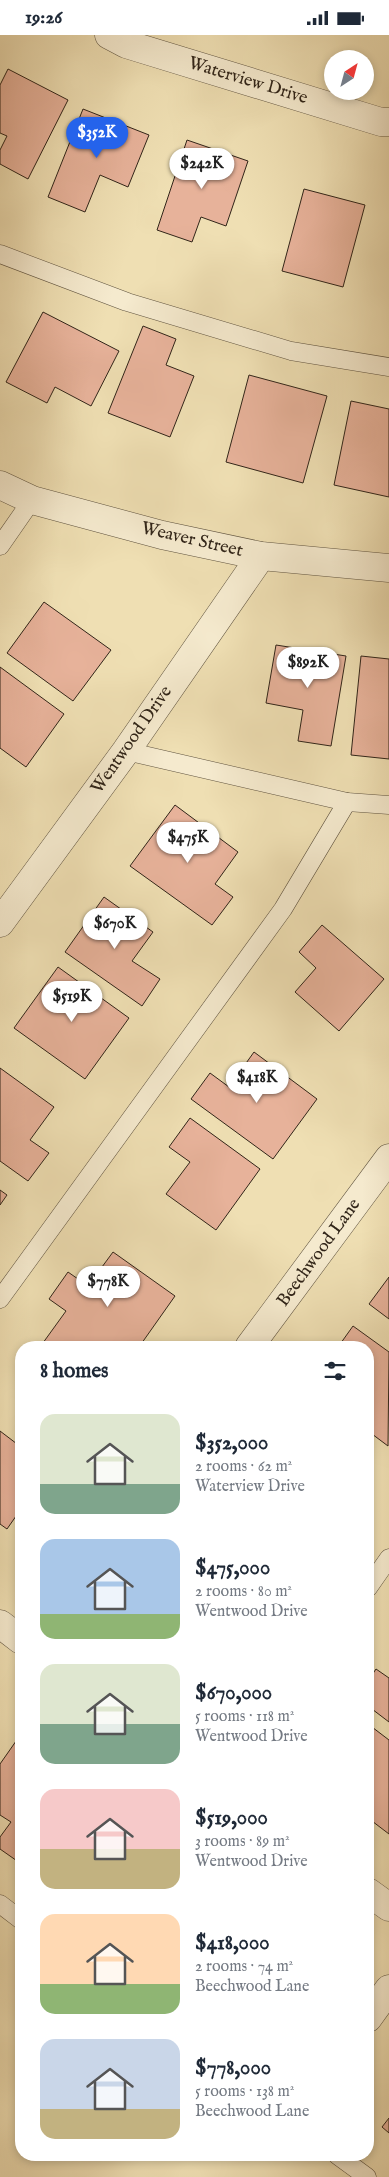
<!DOCTYPE html>
<meta charset="utf-8">
<style>
body{margin:0;font-family:"IM FELL English",serif;background:#f6f6f7;color:#1f2937;height:100vh;display:flex;flex-direction:column;font-size:19px;white-space:nowrap}
*{box-sizing:border-box;margin:0}
p{font-size:16px;color:#747a83}
.icon{flex:none;width:28px;height:28px;fill:none;stroke:currentColor;stroke-width:2;stroke-linecap:round;stroke-linejoin:round}
.map{position:relative;flex:1;overflow:hidden}
.sheet{position:absolute;left:15px;top:1306px;width:359px;height:820px;display:flex;flex-direction:column;background:#fff;border-radius:20px;box-shadow:0 2px 8px #0003}
.sheet>*{flex:none}
.needle{width:32px;rotate:36deg}
.tools{position:absolute;left:324px;top:15px;display:grid;gap:10px}
.tools a{display:grid;place-items:center;width:50px;height:50px;border-radius:50%;background:#fff;box-shadow:0 2px 8px #0003;font-size:25px}
.price{position:absolute;translate:-50% -42px;padding:0 11px;border-radius:18px;background:#fff;color:#222;font-size:16px;line-height:32px;filter:drop-shadow(0 1px 2px #0008)}
.price::after{content:'';position:absolute;left:50%;top:30px;width:15px;height:11px;margin-left:-8px;background:inherit;clip-path:polygon(0 0,100% 0,50% 100%)}
.price.selected{background:#2563eb;color:#fff}
ul{padding:0;list-style:none}
li{display:flex;align-items:center;gap:15px;height:125px;padding:0 25px}
li span{display:grid;place-items:center;flex:none;width:140px;height:100px;border-radius:15px;color:#555}
li>.icon{margin-inline-start:auto}
span .icon{width:60px;height:60px;fill:#fffc;stroke-width:1}
li b{font-size:21px}
h2{display:flex;justify-content:space-between;align-items:center;height:60px;padding:0 25px;font-size:21px}
.status{display:flex;justify-content:space-between;align-items:center;height:35px;padding:0 25px;background:#fff;direction:ltr}
.status svg{height:14px;fill:currentColor}
.map>svg:first-child{display:block}
.building{fill:#e7b29a;stroke:#312519}
.lines{fill:none;stroke-linecap:round;stroke-linejoin:round}
.service-casing{stroke:#605440;stroke-width:19}
.minor-casing{stroke:#605440;stroke-width:29}
.tertiary-casing{stroke:#605440;stroke-width:29}
.service{stroke:#f5eace;stroke-width:18}
.minor{stroke:#f5eace;stroke-width:28}
.tertiary{stroke:#f5eace;stroke-width:28}
.labels{text-anchor:middle;dominant-baseline:central;stroke-width:4;stroke-linejoin:round;paint-order:stroke}
.street-label{font-size:18px;fill:#312519;stroke:#f5eace}
</style>
<div class="status"><b>19:26</b><svg viewBox="0 0 49 12"><path d="M0 12V9h3v3zM5 12V6h3v6zM10 12V3h3v9zM15 12V0h3v12zM26 1h20v11H26zM47 4h2v5h-2z"/></svg></div>
<div class="map">
<svg width="389" height="2142" viewBox="0 0 389 2142">
<rect width="100%" height="100%" fill="#efdfb3"/>
<filter id="stains"><feTurbulence type="fractalNoise" baseFrequency=".004" numOctaves="4"/><feColorMatrix values="0 0 0 0 .2 0 0 0 0 .09 0 0 0 0 .02 0 0 0 .5 -.17"/></filter>
<radialGradient id="worn" r=".72"><stop offset=".6" stop-color="#630" stop-opacity="0"/><stop offset="1" stop-color="#630" stop-opacity=".3"/></radialGradient>
<g class="building">
<polygon points="8,34 68,65 28,144 0,129 0,115 7,101 0,98 0,50"/>
<polygon points="83,74 149,100 128,152 100,140 85,177 48,162"/>
<polygon points="187,105 248,126 226,191 201,182 192,207 157,195"/>
<polygon points="304,154 365,170 343,252 282,236"/>
<polygon points="43,277 119,316 91,371 55,352 47,368 6,347"/>
<polygon points="143,291 176,304 166,330 194,341 170,402 108,378"/>
<polygon points="249,340 327,361 303,448 226,427"/>
<polygon points="351,366 389,374 389,462 334,450"/>
<polygon points="44,567 111,615 73,666 7,618"/>
<polygon points="276,610 346,621 331,711 298,706 303,675 266,668"/>
<polygon points="361,621 389,624 389,724 351,720"/>
<polygon points="0,632 64,679 26,732 0,713"/>
<polygon points="175,770 238,817 215,849 233,862 212,890 130,831"/>
<polygon points="104,862 153,897 132,926 160,944 142,971 65,917"/>
<polygon points="322,890 384,944 339,996 295,957 316,933 299,917"/>
<polygon points="58,932 129,983 85,1044 14,993"/>
<polygon points="254,1017 317,1064 273,1124 191,1064 210,1038 229,1052"/>
<polygon points="0,1033 54,1072 30,1105 49,1118 28,1146 0,1126"/>
<polygon points="190,1083 260,1134 216,1195 166,1159 190,1127 169,1112"/>
<polygon points="0,1155 7,1160 0,1170"/>
<polygon points="113,1217 175,1261 139,1312 40,1312 66,1276 49,1264 68,1237 88,1251"/>
<polygon points="389,1242 389,1284 369,1269"/>
<polygon points="353,1291 389,1317 388,1411 368,1396 368,1312 338,1312"/>
<polygon points="0,1396 21,1412 21,1474 7,1494 0,1489"/>
<polygon points="376,1634 389,1643 389,1687 368,1671 368,1646"/>
<polygon points="368,1689 389,1705 389,1799 368,1783"/>
<polygon points="21,1699 21,1825 20,1828 0,1814 0,1802 11,1787 0,1780 0,1729"/>
<polygon points="389,2083 389,2098 382,2092"/>
</g>
<g class="lines">
<g class="service-casing">
<g id="service">
<polyline points="0,219 127,267 291,316 389,332"/>
<polyline points="0,511 32,465"/>
<polyline points="126,716 347,767 389,770"/>
<polyline points="0,1264 283,874 347,767"/>
<polyline points="368,1553 389,1523"/>
<polyline points="0,1869 21,1885"/>
<polyline points="337,2120 367,2142"/>
</g>
</g>
<g class="minor-casing">
<g id="minor">
<polyline points="109,0 126,9 381,87 389,87"/>
<polyline points="0,888 126,716 261,521"/>
<polyline points="249,1312 389,1123"/>
<polyline points="0,1589 21,1605"/>
<polyline points="368,1857 389,1872"/>
</g>
</g>
<g class="tertiary-casing">
<g id="tertiary">
<polyline points="0,450 32,465 162,500 261,521 389,533"/>
<polyline points="368,1983 389,1954"/>
</g>
</g>
<use href="#service" class="service"/>
<use href="#minor" class="minor"/>
<use href="#tertiary" class="tertiary"/>
</g>
<g class="labels">
<g class="street-label">
<text transform="translate(248 46) rotate(17)">Waterview Drive</text>
<text transform="translate(192 505) rotate(13)">Weaver Street</text>
<text transform="translate(132 705) rotate(-55)">Wentwood Drive</text>
<text transform="translate(319 1218) rotate(-54)">Beechwood Lane</text>
</g>
</g>
<rect width="100%" height="100%" filter="url(#stains)"/>
<rect width="100%" height="100%" fill="url(#worn)"/>
</svg>
<div class="tools">
<a><svg class="needle" viewBox="-14 -14 28 28"><path d="M0-13l5 13h-10z" fill="#e53935"/><path d="M0 13l5-13h-10z" fill="#747a83"/></svg></a>
</div>
<b class="price selected" style="left:97px;top:124px">$352K</b>
<b class="price" style="left:202px;top:155px">$242K</b>
<b class="price" style="left:308px;top:654px">$892K</b>
<b class="price" style="left:188px;top:829px">$475K</b>
<b class="price" style="left:115px;top:915px">$670K</b>
<b class="price" style="left:72px;top:988px">$519K</b>
<b class="price" style="left:257px;top:1069px">$418K</b>
<b class="price" style="left:108px;top:1273px">$778K</b>
<section class="sheet">
<h2>8 homes<svg class="icon" aria-label="filters" viewBox="0 0 24 24"><path d="M4 7h16M4 17h16"/><circle cx="9" cy="7" r="2"/><circle cx="15" cy="17" r="2"/></svg></h2>
<ul>
<li><span style="background:linear-gradient(#dfe7d0 70%,#7fa58c 0)"><svg class="icon" aria-label="home" viewBox="0 0 24 24"><path d="M3 11l9-7 9 7M6 9v11h12V9"/></svg></span><div><b>$352,000</b><p>2 rooms · 62 m²</p><p>Waterview Drive</p></div></li>
<li><span style="background:linear-gradient(#a9c7e8 75%,#8fb573 0)"><svg class="icon" aria-label="home" viewBox="0 0 24 24"><path d="M3 11l9-7 9 7M6 9v11h12V9"/></svg></span><div><b>$475,000</b><p>2 rooms · 80 m²</p><p>Wentwood Drive</p></div></li>
<li><span style="background:linear-gradient(#dfe7d0 60%,#7fa58c 0)"><svg class="icon" aria-label="home" viewBox="0 0 24 24"><path d="M3 11l9-7 9 7M6 9v11h12V9"/></svg></span><div><b>$670,000</b><p>5 rooms · 118 m²</p><p>Wentwood Drive</p></div></li>
<li><span style="background:linear-gradient(#f6c9c9 60%,#c2b280 0)"><svg class="icon" aria-label="home" viewBox="0 0 24 24"><path d="M3 11l9-7 9 7M6 9v11h12V9"/></svg></span><div><b>$519,000</b><p>3 rooms · 89 m²</p><p>Wentwood Drive</p></div></li>
<li><span style="background:linear-gradient(#ffd9b3 70%,#8fb573 0)"><svg class="icon" aria-label="home" viewBox="0 0 24 24"><path d="M3 11l9-7 9 7M6 9v11h12V9"/></svg></span><div><b>$418,000</b><p>2 rooms · 74 m²</p><p>Beechwood Lane</p></div></li>
<li><span style="background:linear-gradient(#c9d6e8 70%,#c2b280 0)"><svg class="icon" aria-label="home" viewBox="0 0 24 24"><path d="M3 11l9-7 9 7M6 9v11h12V9"/></svg></span><div><b>$778,000</b><p>5 rooms · 138 m²</p><p>Beechwood Lane</p></div></li>
</ul>
</section>
</div>
